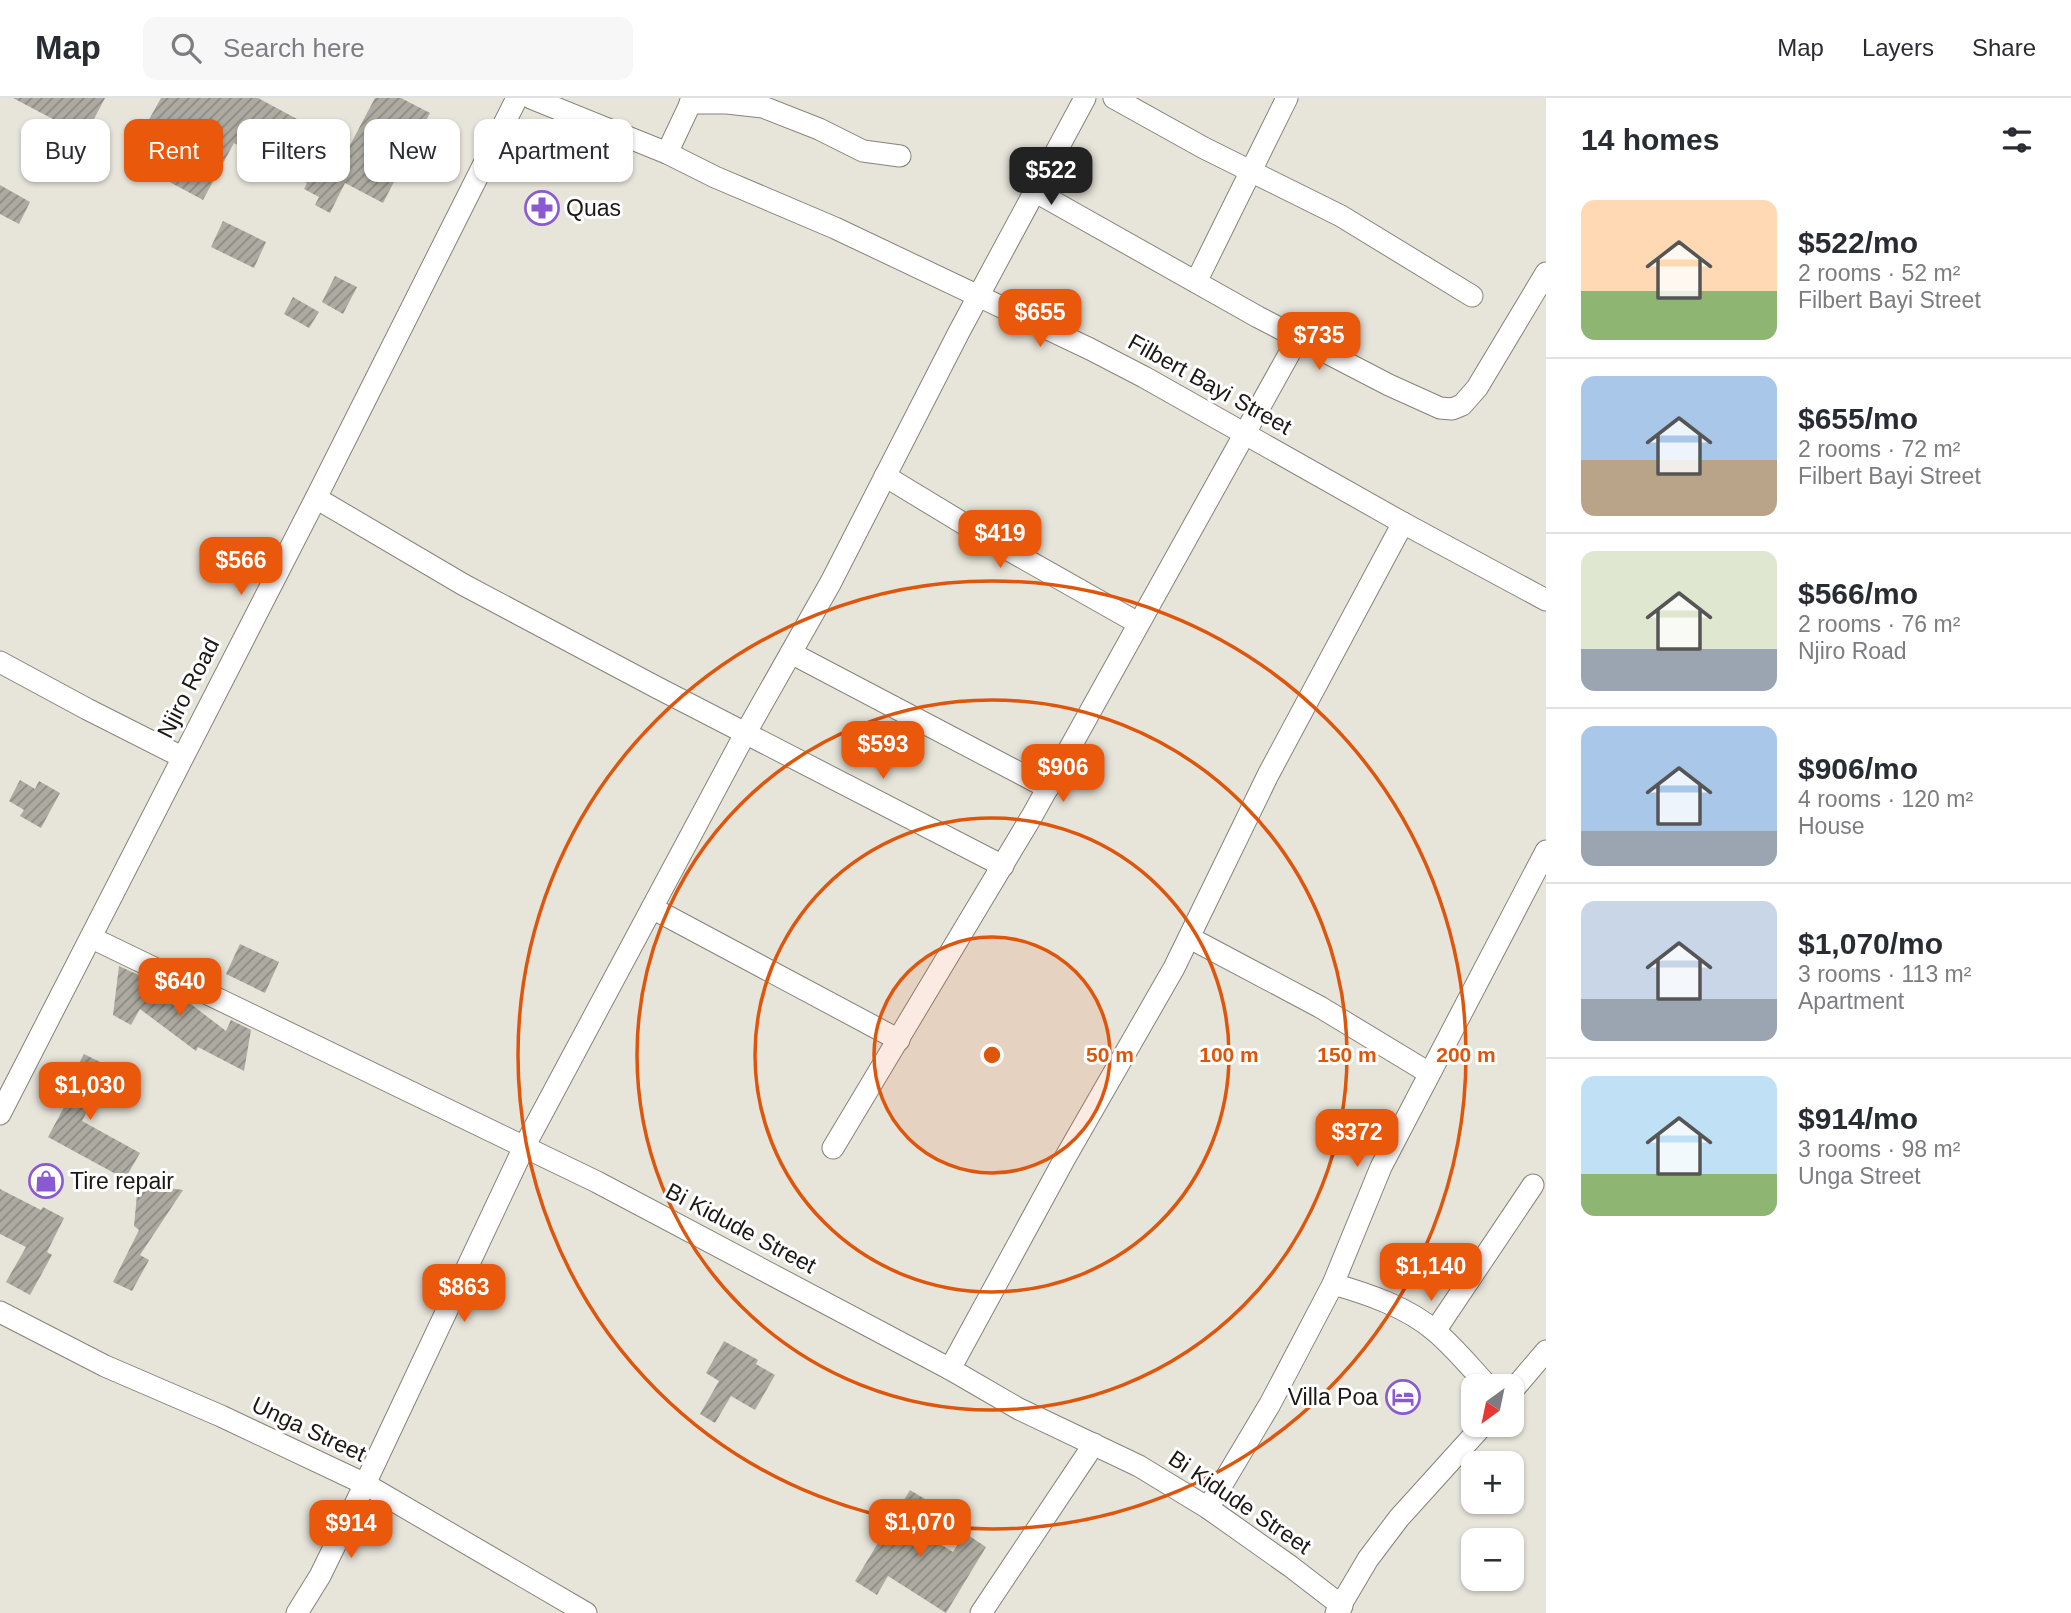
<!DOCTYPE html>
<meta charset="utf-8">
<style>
body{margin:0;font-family:Arial,sans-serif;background:#f7f7f7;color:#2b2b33;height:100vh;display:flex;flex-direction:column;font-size:26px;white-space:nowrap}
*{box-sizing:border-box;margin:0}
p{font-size:23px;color:#7c7c81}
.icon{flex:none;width:38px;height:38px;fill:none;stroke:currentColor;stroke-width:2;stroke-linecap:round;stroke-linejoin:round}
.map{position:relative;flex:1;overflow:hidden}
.panel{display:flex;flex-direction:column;background:#fff;width:525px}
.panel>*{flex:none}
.hud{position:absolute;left:21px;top:21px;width:665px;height:63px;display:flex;gap:14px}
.needle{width:46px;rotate:213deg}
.controls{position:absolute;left:1461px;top:1276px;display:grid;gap:14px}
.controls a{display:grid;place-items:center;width:63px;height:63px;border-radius:14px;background:#fff;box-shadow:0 2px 5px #0004;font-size:35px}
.price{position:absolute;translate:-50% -60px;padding:0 16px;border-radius:14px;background:#ea580c;color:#fff;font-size:23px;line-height:46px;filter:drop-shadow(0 2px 4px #0008)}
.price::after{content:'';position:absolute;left:50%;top:42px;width:21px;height:16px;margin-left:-10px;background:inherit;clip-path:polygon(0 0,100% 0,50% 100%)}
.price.active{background:#222;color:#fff}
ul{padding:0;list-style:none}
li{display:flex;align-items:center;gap:21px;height:175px;padding:0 35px}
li+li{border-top:2px solid #e1e1e2}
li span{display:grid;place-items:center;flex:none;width:196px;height:140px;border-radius:14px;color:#555}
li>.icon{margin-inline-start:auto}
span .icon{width:84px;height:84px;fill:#fffc;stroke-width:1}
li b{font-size:30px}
h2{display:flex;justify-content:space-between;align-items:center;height:84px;padding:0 35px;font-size:30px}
.pill{padding:0 24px;border-radius:14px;background:#fff;box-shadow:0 2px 5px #0004;font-size:24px;line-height:63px}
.pill.active{background:#ea580c;color:#fff}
header{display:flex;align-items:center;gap:42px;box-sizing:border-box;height:98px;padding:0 35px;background:#fff;border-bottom:2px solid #e1e1e2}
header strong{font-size:33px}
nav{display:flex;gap:38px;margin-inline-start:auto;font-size:24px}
.search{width:490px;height:63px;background:#f7f7f7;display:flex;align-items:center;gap:18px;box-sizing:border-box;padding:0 24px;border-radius:14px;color:#7c7c81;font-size:26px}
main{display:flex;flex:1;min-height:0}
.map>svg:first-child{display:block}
.building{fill:url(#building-hatch)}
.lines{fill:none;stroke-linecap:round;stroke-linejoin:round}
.minor-casing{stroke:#86837a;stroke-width:23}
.minor{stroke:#fff;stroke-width:21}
.ring{fill:none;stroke:#de560c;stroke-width:3.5}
.labels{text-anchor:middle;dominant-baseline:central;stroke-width:6;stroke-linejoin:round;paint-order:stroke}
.poi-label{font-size:23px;fill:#1b1916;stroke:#fff;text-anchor:start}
.street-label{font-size:23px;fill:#1b1916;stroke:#fff}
.centre{fill:#de560c;stroke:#fff;stroke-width:3.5}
.ring-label{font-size:21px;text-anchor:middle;font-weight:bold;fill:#de560c;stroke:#fff;stroke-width:6;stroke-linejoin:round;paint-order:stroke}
</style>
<header>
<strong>Map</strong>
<div class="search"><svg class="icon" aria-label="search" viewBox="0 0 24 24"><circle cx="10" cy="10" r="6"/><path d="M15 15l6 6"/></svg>Search here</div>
<nav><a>Map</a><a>Layers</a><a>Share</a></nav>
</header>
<main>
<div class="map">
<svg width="1546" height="1515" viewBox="0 0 1546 1515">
<defs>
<pattern id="building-hatch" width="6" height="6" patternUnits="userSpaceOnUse" patternTransform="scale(1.75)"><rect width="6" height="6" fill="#adaaa1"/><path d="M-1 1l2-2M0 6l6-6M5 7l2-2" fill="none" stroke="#8c8a82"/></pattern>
</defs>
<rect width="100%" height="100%" fill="#e7e4da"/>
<g class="building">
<polygon points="13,0 105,0 85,38"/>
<polygon points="161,0 258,0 349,49 375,0 401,0 430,15 383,105 345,85 330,115 315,107 319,99 304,91 307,85 234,45 203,102 127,61"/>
<polygon points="0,87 30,104 19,126 0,116"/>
<polygon points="223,123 266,144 254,170 211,149"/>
<polygon points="335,178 357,189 343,216 322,204"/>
<polygon points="293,199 319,214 309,230 284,216"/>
<polygon points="20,682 35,691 39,683 60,695 41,730 20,718 24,712 9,703"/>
<polygon points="240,846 279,864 265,895 226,876"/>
<polygon points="119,868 175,894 226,933 231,922 251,932 244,973 198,949 196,953 140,911 131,927 113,917"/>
<polygon points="84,956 110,969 82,1023 140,1055 125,1081 48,1039 70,998 64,994"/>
<polygon points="138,1086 183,1092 140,1157 149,1162 132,1193 113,1184 139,1132 134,1128"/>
<polygon points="0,1091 41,1112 43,1109 64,1120 47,1154 52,1157 30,1197 6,1184 26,1149 0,1136"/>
<polygon points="724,1243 758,1262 756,1266 775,1277 755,1312 731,1298 715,1325 700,1316 719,1283 706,1275"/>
<polygon points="910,1392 930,1404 914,1430 953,1454 965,1435 986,1449 946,1515 888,1478 877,1497 855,1483"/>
</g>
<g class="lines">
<g class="minor-casing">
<g id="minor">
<polyline points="531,0 667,55 715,79 835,130 1090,251 1144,279 1403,425 1546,502"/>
<polyline points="1114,0 1204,50 1341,118 1472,198"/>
<polyline points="690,5 727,5 763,9 819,31 863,53 900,58"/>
<polyline points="667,55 693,0"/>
<polyline points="1036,94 1258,219 1389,287 1440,310 1452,311 1462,307 1477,290 1546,175"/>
<polyline points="1196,184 1287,0"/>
<polyline points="885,378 984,438 1138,525"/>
<polyline points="316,400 464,487 656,589 1003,768"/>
<polyline points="791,555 1048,690"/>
<polyline points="0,564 87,611 182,659"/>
<polyline points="652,810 899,942"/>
<polyline points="92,840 597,1084 950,1271 1019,1311 1139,1368 1208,1410 1290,1468 1342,1508"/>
<polyline points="1190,840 1320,909 1429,975"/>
<polyline points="0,1016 316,400 517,0"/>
<polyline points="833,1050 1032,718 1298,240"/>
<path d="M1333 1186C1368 1196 1407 1209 1435 1233 1454 1249 1471 1270 1488 1288"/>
<polyline points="0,1214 105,1268 221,1318 365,1386 586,1515"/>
<polyline points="1435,1233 1533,1087"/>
<polyline points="950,1271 1065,1060 1174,870 1268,677 1403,425"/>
<polyline points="1512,1293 1546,1253"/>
<polyline points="1208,1410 1270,1306 1333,1186 1381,1069 1546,753"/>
<polyline points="297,1515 320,1478 365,1386 524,1049 745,636 831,484 959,234 1085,0"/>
<polyline points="981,1515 1094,1346"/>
<polyline points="1336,1515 1368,1461 1399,1420 1484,1326"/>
</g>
</g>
<use href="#minor" class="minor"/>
</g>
<circle cx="992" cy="957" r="118" fill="#de560c" fill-opacity=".12"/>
<g class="ring">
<circle cx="992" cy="957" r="118"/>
<circle cx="992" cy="957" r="237"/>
<circle cx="992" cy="957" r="355"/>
<circle cx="992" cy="957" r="474"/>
</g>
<defs>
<g id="pharmacy-ring" transform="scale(1.75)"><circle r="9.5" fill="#fff" stroke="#8a5ad3" stroke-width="1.5"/><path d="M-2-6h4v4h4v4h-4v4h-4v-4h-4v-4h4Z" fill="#8a5ad3"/></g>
<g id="shop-ring" transform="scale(1.75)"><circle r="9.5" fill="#fff" stroke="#8a5ad3" stroke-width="1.5"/><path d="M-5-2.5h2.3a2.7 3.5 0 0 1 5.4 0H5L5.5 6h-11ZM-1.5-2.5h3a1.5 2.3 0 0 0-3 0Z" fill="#8a5ad3"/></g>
<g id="hotel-ring" transform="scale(1.75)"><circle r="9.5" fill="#fff" stroke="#8a5ad3" stroke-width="1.5"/><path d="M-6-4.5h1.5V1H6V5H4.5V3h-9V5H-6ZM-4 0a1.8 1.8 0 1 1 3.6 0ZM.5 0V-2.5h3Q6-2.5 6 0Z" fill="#8a5ad3"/></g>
</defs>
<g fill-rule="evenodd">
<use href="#pharmacy-ring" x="542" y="110"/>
<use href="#shop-ring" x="46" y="1083"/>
<use href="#hotel-ring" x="1403" y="1299"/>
</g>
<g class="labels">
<g class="poi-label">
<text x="566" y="110">Quas</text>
<text x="70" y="1083">Tire repair</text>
<text x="1378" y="1299" text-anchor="end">Villa Poa</text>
</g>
<g class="street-label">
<text transform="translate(1210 286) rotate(29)">Filbert Bayi Street</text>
<text transform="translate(188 590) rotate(-63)">Njiro Road</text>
<text transform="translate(741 1130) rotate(28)">Bi Kidude Street</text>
<text transform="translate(309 1331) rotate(25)">Unga Street</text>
<text transform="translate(1240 1404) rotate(34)">Bi Kidude Street</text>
</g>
</g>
<circle cx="992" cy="957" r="10" class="centre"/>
<g class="ring-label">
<text x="1110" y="964">50 m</text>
<text x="1229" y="964">100 m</text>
<text x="1347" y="964">150 m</text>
<text x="1466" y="964">200 m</text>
</g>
</svg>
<div class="controls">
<a><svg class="needle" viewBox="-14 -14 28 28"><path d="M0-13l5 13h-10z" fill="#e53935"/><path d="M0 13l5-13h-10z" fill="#7c7c81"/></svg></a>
<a>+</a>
<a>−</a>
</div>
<b class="price active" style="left:1051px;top:109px">$522</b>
<b class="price" style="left:1040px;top:251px">$655</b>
<b class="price" style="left:1319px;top:274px">$735</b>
<b class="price" style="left:1000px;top:472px">$419</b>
<b class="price" style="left:241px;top:499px">$566</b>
<b class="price" style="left:883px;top:683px">$593</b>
<b class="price" style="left:1063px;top:706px">$906</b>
<b class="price" style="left:180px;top:920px">$640</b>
<b class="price" style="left:90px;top:1024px">$1,030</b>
<b class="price" style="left:1357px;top:1071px">$372</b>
<b class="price" style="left:1431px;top:1205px">$1,140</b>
<b class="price" style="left:464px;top:1226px">$863</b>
<b class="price" style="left:920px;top:1461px">$1,070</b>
<b class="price" style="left:351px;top:1462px">$914</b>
<div class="hud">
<a class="pill">Buy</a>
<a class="pill active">Rent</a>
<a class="pill">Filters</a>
<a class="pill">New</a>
<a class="pill">Apartment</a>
</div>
</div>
<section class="panel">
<h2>14 homes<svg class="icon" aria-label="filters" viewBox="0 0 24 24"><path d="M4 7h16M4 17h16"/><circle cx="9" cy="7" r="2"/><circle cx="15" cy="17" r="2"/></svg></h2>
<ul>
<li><span style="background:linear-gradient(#ffd9b3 65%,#8fb573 0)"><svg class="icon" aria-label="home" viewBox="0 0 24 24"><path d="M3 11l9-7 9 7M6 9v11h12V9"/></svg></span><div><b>$522/mo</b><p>2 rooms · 52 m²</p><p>Filbert Bayi Street</p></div></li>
<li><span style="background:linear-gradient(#a9c7e8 60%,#b9a48a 0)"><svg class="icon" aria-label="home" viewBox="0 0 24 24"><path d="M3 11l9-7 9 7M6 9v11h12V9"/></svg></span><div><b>$655/mo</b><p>2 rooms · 72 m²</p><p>Filbert Bayi Street</p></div></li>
<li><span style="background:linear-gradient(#dfe7d0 70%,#9aa5b1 0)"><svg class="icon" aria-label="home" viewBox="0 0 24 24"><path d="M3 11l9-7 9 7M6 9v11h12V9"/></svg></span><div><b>$566/mo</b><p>2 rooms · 76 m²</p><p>Njiro Road</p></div></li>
<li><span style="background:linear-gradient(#a9c7e8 75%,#9aa5b1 0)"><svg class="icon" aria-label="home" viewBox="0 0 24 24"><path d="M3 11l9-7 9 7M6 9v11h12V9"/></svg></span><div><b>$906/mo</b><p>4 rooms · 120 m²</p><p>House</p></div></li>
<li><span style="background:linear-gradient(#c9d6e8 70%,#9aa5b1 0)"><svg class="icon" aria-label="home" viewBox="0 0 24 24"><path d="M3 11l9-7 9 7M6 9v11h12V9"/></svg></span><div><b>$1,070/mo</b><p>3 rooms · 113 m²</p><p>Apartment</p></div></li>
<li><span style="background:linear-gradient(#bfe0f5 70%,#8fb573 0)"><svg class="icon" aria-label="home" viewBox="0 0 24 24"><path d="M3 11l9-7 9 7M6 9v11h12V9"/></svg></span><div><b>$914/mo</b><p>3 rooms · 98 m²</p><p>Unga Street</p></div></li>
</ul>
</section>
</main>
